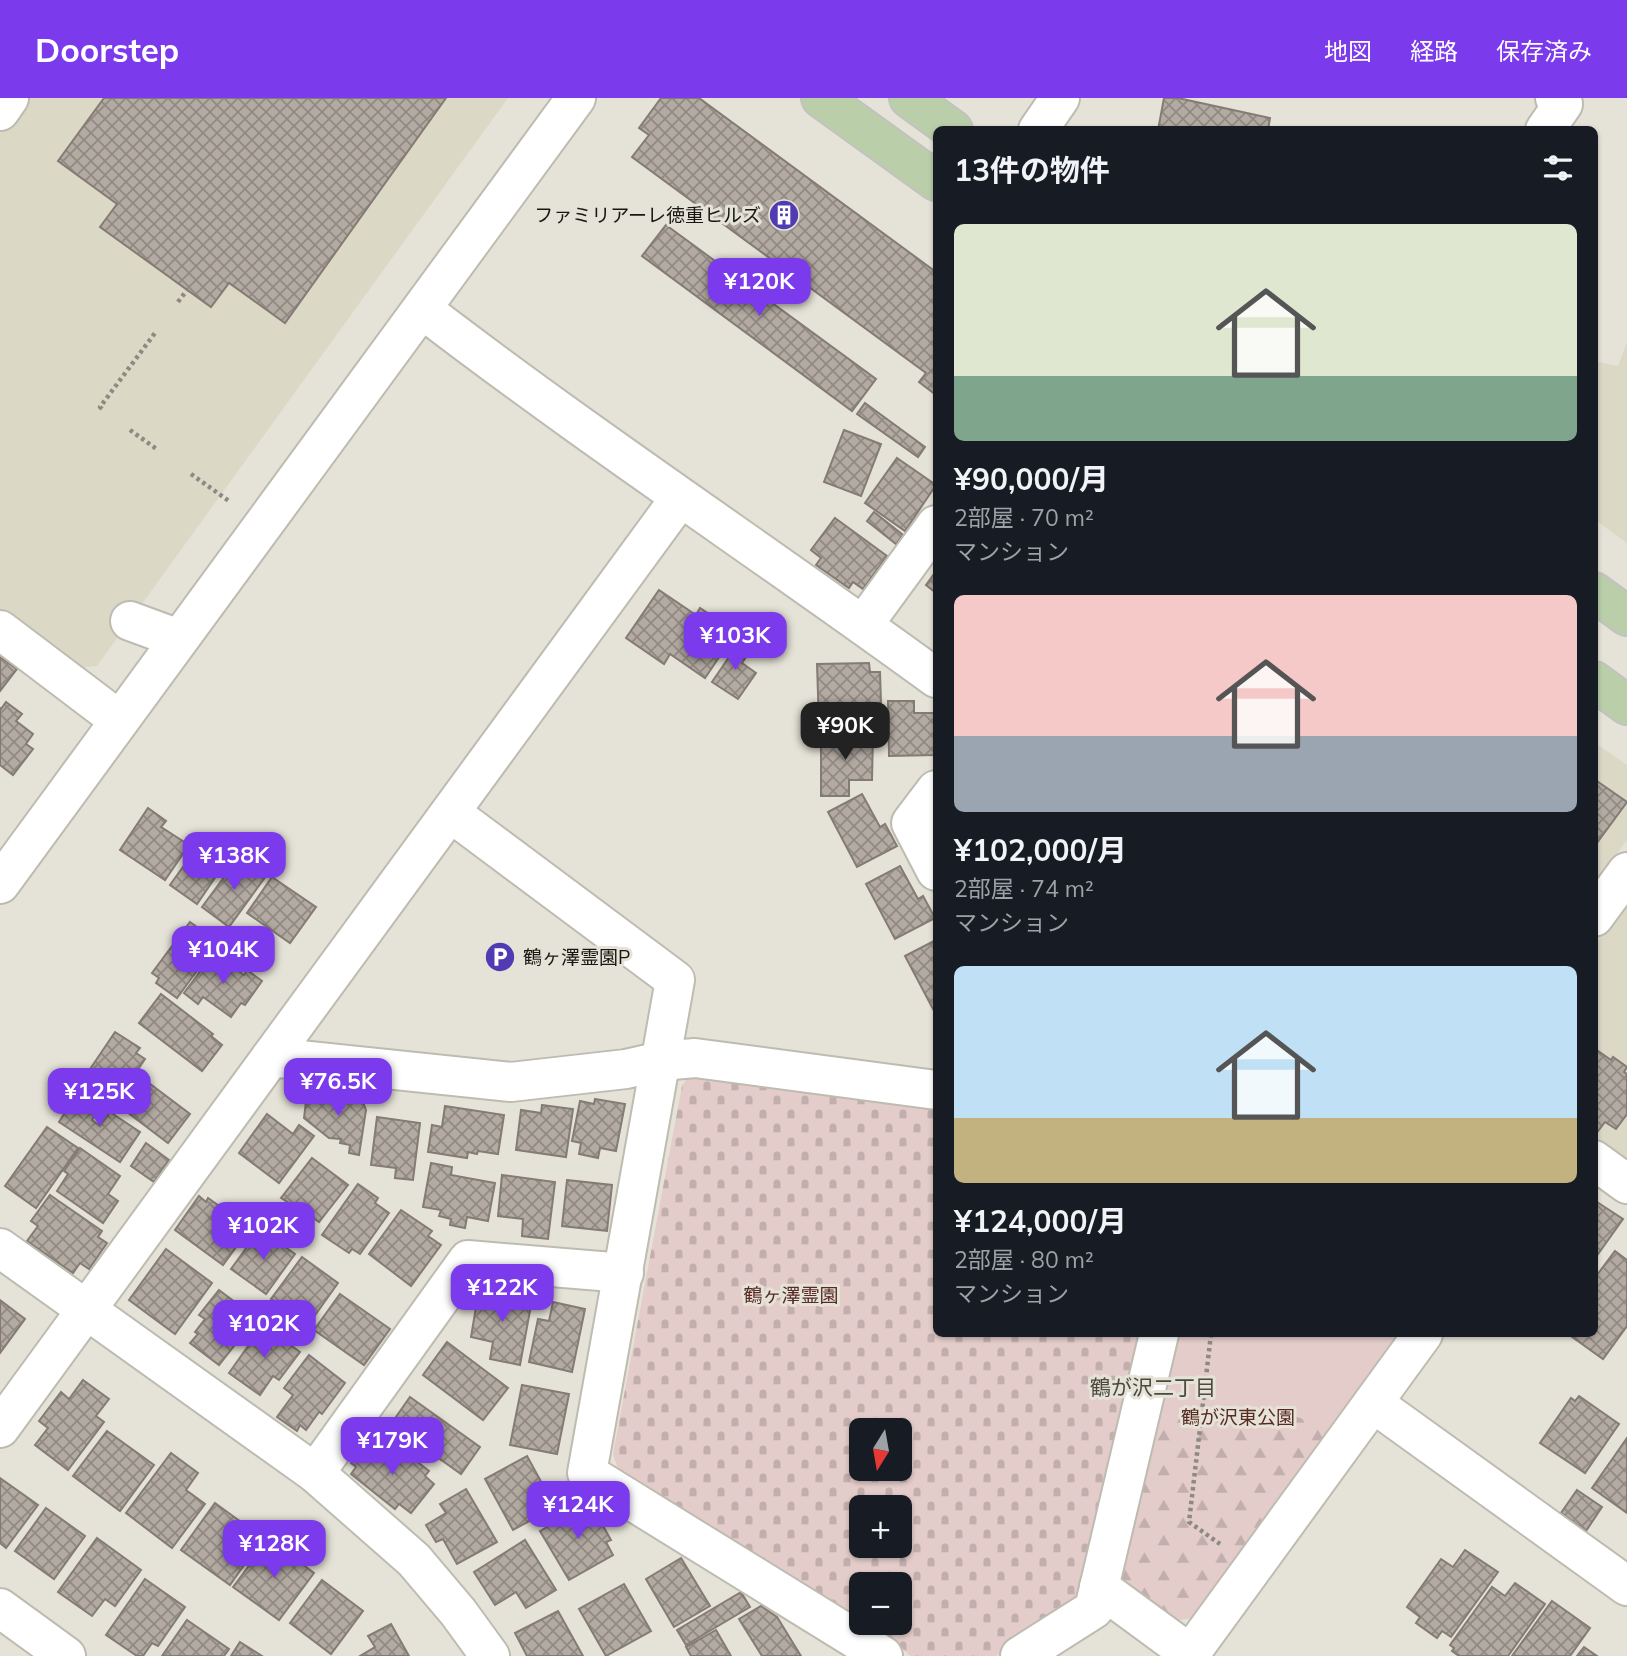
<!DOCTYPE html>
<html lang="ja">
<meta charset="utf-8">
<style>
body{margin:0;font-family:Mulish,"Noto Sans JP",sans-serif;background:#20242c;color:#f1f3f6;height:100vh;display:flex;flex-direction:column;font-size:26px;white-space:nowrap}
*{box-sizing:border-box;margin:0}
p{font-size:23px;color:#9ea1a6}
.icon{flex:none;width:38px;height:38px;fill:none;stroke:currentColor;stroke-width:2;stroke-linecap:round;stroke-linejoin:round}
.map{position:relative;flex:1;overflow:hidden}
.side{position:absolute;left:933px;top:28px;width:665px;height:1211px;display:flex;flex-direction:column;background:#171b24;border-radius:10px;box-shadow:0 2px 5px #0004}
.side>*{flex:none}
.needle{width:46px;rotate:191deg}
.buttons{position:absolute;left:849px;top:1320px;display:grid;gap:14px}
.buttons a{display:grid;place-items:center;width:63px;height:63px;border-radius:10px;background:#171b24;box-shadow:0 2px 5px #0004;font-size:35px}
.price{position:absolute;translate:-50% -60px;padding:0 16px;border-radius:14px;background:#7c3aed;color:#fff;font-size:23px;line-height:46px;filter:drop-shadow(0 2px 4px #0008)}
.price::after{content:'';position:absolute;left:50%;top:42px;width:21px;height:16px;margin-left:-10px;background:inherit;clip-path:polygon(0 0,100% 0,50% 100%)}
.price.on{background:#222;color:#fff}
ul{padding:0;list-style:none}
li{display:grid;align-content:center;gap:14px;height:371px;padding:0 21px}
li span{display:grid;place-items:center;height:217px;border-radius:10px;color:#555}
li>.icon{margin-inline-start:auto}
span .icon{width:126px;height:126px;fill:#fffc;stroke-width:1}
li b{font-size:30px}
h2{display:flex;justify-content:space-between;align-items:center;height:84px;padding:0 21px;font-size:30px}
header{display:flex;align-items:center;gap:42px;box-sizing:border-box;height:98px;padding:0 35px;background:#7c3aed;color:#fff}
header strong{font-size:33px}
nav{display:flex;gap:38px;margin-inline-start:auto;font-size:24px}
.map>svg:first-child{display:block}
.built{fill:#dcd8c6}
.green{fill:#e3ccc9}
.forest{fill:url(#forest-firs)}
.cemetery{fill:url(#cemetery-stones);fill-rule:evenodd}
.building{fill:url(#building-cross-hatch);stroke:#847b74;stroke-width:2}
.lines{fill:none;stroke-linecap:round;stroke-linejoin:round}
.minor-casing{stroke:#bebbb1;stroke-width:42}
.major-casing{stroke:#c3c2c1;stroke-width:42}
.path{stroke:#8c8a82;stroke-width:4.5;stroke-dasharray:3.5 3.5;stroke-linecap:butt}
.minor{stroke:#fff;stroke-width:38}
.major{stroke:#bbceaa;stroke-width:38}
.labels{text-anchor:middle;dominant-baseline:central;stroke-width:6;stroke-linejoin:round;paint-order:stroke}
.poi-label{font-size:19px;fill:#171612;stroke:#e5e3d7;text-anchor:end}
.park-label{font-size:19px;fill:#592924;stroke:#e5e3d7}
.neighbourhood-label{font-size:21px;fill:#4c4a40;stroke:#e5e3d7}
</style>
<header>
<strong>Doorstep</strong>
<nav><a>地図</a><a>経路</a><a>保存済み</a></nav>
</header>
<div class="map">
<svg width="1627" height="1558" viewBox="0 0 1627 1558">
<defs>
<pattern id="forest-firs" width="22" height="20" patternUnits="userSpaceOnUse" patternTransform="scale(1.75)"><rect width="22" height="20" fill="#e3ccc9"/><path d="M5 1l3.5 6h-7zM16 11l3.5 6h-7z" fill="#c2aeac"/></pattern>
<pattern id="cemetery-stones" width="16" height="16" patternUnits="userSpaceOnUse" patternTransform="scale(1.75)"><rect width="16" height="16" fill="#e3ccc9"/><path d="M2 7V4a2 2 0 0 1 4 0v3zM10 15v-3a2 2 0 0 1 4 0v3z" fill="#c2aeac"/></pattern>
<pattern id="building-cross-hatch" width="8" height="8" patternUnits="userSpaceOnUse" patternTransform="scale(1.75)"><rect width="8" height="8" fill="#b3aaa2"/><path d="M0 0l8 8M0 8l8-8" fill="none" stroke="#918983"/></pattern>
</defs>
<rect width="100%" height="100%" fill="#e5e3d7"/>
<g class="built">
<polygon points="26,0 508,0 97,568 80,570 0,512 0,35"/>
<polygon points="1627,244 1627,445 1594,421 1594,263 1618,268"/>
<polygon points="1594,644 1627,667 1627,742 1594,787"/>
<polygon points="1627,804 1627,1065 1594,1041 1594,849"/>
</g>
<polygon class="green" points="1173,1236 1400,1236 1193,1520 1122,1485"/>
<polygon class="forest" points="1222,1309 1250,1331 1269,1334 1294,1318 1312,1324 1326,1338 1193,1520 1173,1523 1122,1485 1116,1473 1155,1311"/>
<path class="cemetery" d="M693 972 936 1004V1236H1145L1082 1504 996 1558H910L902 1550 867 1524H900V1486H861V1520L618 1371 613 1356 682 988ZM861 1332H900V1370H861ZM861 1409H900V1447H861Z"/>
<g class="building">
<polygon points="104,0 446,0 285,225 229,185 211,209 100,129 117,106 58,63"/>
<polygon points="661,0 699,0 936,174 936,297 919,284 926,275 632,59 649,37 639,30"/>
<polygon points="1164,0 1178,0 1270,20 1268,32 1158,32"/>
<polygon points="666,127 876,281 852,313 642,158"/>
<polygon points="865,305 925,349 918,359 857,316"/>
<polygon points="844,332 881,346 861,398 824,384"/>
<polygon points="897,360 936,387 905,433 865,405"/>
<polygon points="874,414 903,437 896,446 867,423"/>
<polygon points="835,420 887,458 863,491 853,484 849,490 816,467 821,460 811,452"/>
<polygon points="936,473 936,495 926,487"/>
<polygon points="659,492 696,517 700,510 736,534 705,580 670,556 664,566 626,540"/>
<polygon points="740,543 752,550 742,565 756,575 738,601 712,584"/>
<polygon points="0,559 17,571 0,593"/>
<polygon points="869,565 870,574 880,574 881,606 849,606 849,626 819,627 817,566"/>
<polygon points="888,603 914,603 914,615 936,615 936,657 889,658"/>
<polygon points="6,604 22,616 16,623 33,636 26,646 33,651 13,677 0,667 0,610 1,611"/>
<polygon points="821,637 873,637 872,682 849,682 849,698 821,698"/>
<polygon points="1594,681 1627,704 1594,749"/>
<polygon points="862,696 880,729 885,726 897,748 857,769 828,714"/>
<polygon points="148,710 166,723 161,729 189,747 165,782 120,752"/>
<polygon points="206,737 232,755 197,806 170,787"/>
<polygon points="239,759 266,778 229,829 202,809"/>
<polygon points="900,768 918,801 923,798 935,820 895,841 866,786"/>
<polygon points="272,779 316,809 290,845 247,815"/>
<polygon points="190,824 218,844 177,900 156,885 159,880 152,875"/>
<polygon points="936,842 936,912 934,913 905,858"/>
<polygon points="214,855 244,877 247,872 262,883 245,907 241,905 231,919 203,899 198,906 184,895"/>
<polygon points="161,896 213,936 211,938 222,947 202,973 139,925"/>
<polygon points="115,934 140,950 136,955 145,961 110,1013 90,1000 94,995 80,986"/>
<polygon points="1594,950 1611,962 1613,959 1627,969 1624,974 1627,976 1627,1016 1616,1031 1605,1024 1598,1033 1594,1030"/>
<polygon points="141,979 190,1016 168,1045 119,1008"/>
<polygon points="78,994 101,1009 92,1022 100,1028 110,1014 140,1034 120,1064 59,1024"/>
<polygon points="307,995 362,1001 366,1012 359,1057 349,1055 350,1047 340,1045 341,1041 329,1040 304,1020"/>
<polygon points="595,1001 625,1006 616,1053 600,1050 598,1060 579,1056 581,1045 572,1043 580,1003 594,1006"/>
<polygon points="542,1007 573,1011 566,1059 516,1052 521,1012 541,1015"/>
<polygon points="445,1008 504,1017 498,1056 478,1053 477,1056 468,1054 467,1060 428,1054 432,1027 442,1029"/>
<polygon points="267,1016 293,1036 299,1027 314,1038 279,1085 239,1055"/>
<polygon points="377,1019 420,1025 413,1082 395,1080 396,1070 371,1067"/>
<polygon points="47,1029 78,1050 36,1110 5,1088"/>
<polygon points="146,1045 169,1062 154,1084 131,1068"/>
<polygon points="80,1050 120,1078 108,1096 118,1103 103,1125 57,1093 68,1076 64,1073"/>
<polygon points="312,1060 348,1087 319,1124 304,1113 299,1120 286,1110 289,1105 281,1100"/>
<polygon points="431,1065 452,1069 451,1077 495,1085 488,1123 467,1119 465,1130 450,1127 451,1121 439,1118 441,1112 423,1109"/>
<polygon points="502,1077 555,1084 548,1141 522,1138 523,1121 498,1118"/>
<polygon points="567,1082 612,1087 607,1133 562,1128"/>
<polygon points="358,1086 378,1100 375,1105 389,1115 360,1156 352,1151 349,1155 322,1137"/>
<polygon points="50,1097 102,1133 98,1139 107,1145 89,1171 80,1165 73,1175 27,1143 38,1128 31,1123"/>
<polygon points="199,1098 206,1104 208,1100 250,1130 223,1167 175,1132"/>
<polygon points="1594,1102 1623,1121 1596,1159 1594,1158"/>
<polygon points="401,1112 432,1133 428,1138 441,1147 411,1188 369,1156"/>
<polygon points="260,1131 295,1156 266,1196 231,1171"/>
<polygon points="166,1151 212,1185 175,1236 129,1202"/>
<polygon points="1615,1153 1627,1162 1627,1228 1603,1261 1568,1236 1594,1236 1594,1181"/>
<polygon points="302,1159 338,1185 308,1227 271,1201"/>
<polygon points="479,1191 532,1202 520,1267 490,1261 493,1244 471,1239"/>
<polygon points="219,1192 256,1220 219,1267 190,1245 198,1236 195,1234 205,1221 199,1217"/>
<polygon points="340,1196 390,1231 364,1267 314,1232"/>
<polygon points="0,1202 25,1221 0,1255"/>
<polygon points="553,1204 585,1211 572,1274 529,1264 538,1221 549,1223"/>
<polygon points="263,1227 300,1254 279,1282 273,1278 260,1297 229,1275"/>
<polygon points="447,1244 508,1290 483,1322 423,1277"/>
<polygon points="309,1257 345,1285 322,1316 319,1314 306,1332 300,1327 297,1333 277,1319 293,1297 284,1290"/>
<polygon points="83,1282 109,1301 96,1318 104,1324 68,1372 35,1347 48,1330 39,1323 61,1294 69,1301"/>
<polygon points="522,1287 569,1296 557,1356 510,1347"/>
<polygon points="1579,1298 1619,1326 1585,1375 1540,1345 1571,1300 1575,1303"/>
<polygon points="410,1299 480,1349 461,1376 391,1326"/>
<polygon points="107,1333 154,1367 120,1413 73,1378"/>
<polygon points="1627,1340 1627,1415 1592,1390"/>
<polygon points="370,1343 390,1360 394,1354 402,1359 406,1355 429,1373 425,1378 434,1386 411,1415 399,1406 395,1411 351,1376 356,1369 351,1365"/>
<polygon points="171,1355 198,1375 186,1392 205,1406 172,1450 126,1415"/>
<polygon points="527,1358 555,1409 513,1432 485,1381"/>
<polygon points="0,1380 38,1407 6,1450 0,1445"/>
<polygon points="466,1391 497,1444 457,1466 443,1441 436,1444 426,1427 446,1415 440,1406"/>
<polygon points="1577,1392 1602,1409 1586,1433 1561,1415"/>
<polygon points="215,1405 263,1440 230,1487 181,1452"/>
<polygon points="590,1405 611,1442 606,1444 613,1457 569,1482 540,1433"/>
<polygon points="46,1410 85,1438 54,1481 15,1453"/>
<polygon points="97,1440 141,1472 115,1508 105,1501 92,1518 58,1494"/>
<polygon points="269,1441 314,1475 279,1522 233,1489"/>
<polygon points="525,1442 556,1492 526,1510 516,1494 495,1507 474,1474"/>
<polygon points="1465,1452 1498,1474 1451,1539 1442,1533 1437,1540 1416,1525 1420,1519 1407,1509 1441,1461 1453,1469"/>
<polygon points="681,1460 710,1508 674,1529 646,1481"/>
<polygon points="145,1481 185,1509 158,1548 152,1545 143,1558 137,1558 106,1537"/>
<polygon points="322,1482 363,1513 331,1556 290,1525"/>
<polygon points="1515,1485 1545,1506 1508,1558 1459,1558 1452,1553 1454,1550 1450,1547 1492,1489 1505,1498"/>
<polygon points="624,1486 651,1533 606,1558 579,1511"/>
<polygon points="741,1494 750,1509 686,1547 677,1532"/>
<polygon points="1552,1503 1590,1530 1570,1558 1512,1558"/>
<polygon points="761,1508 777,1519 801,1558 762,1558 739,1521"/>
<polygon points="558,1513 583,1558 527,1558 515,1535"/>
<polygon points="187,1522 229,1551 224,1558 162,1558"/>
<polygon points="391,1526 409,1558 360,1558 375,1549 368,1538"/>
<polygon points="716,1532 731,1558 691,1558 686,1549"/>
<polygon points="240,1544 262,1558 231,1558"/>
<polygon points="1584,1549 1597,1558 1577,1558"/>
</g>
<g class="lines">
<g class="minor-casing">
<g id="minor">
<polyline points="0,13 9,0"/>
<polyline points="1038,32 1060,0"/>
<polyline points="1545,32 1563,6 1555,0"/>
<path d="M422 211C590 340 766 456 936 580"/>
<polyline points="130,523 179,541"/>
<polyline points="863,527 936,427"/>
<polyline points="0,532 119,622"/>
<polyline points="936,692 911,725 936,773"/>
<polyline points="451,715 675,882 587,1375 883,1558"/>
<polyline points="0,786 576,0"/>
<polyline points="1594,819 1627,774"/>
<polyline points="271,959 680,400"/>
<polyline points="1594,1062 1627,1086"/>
<polyline points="0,1150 315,1375 414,1462 458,1514 490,1558"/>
<polyline points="1373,1305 1627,1488"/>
<polyline points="0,1330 271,959 511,984 626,971 661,963 695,960 936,992"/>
<polyline points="315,1375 468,1162 624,1175"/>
<polyline points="1099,1489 1193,1558"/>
<polyline points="0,1510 66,1558"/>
<polyline points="1190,1556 1423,1236"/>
<polyline points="1020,1558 1094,1511 1159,1236"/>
</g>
</g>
<g class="major-casing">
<g id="major">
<polyline points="821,0 936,83"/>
<polyline points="909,0 953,32"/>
<polyline points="1594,494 1627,518"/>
<polyline points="1594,583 1627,607"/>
</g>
</g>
<g class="path">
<polyline points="178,204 187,192"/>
<polyline points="102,311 100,309 155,235"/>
<polyline points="130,332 158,352"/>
<polyline points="191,376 229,403"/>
<polyline points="1211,1236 1189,1424 1220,1446"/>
</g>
<use href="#minor" class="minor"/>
<use href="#major" class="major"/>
</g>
<defs>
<g id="building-disc" transform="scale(1.575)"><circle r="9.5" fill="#503bb3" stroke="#e5e3d7"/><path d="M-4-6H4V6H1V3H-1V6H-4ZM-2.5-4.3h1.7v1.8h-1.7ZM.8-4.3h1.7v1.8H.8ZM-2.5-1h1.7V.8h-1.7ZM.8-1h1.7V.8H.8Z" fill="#fff"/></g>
<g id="parking-disc" transform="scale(1.575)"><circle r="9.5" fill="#503bb3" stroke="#e5e3d7"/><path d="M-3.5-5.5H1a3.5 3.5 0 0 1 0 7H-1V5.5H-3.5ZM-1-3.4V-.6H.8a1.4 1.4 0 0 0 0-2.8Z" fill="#fff"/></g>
</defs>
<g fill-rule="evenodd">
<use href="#building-disc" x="784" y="117"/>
<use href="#parking-disc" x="500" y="859"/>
</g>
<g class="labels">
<g class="poi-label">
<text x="761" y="117">ファミリアーレ徳重ヒルズ</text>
<text x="523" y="859" text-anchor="start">鶴ヶ澤霊園P</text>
</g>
<g class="park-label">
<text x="791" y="1197">鶴ヶ澤霊園</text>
<text x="1238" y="1319">鶴が沢東公園</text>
</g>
<g class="neighbourhood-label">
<text x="1153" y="1289">鶴が沢二丁目</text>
</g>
</g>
</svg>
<div class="buttons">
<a><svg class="needle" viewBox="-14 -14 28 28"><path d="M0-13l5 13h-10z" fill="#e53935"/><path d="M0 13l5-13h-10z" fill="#9ea1a6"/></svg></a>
<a>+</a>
<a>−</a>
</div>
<b class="price" style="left:759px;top:220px">¥120K</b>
<b class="price" style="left:735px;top:574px">¥103K</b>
<b class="price on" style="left:845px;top:664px">¥90K</b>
<b class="price" style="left:234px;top:794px">¥138K</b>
<b class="price" style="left:223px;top:888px">¥104K</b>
<b class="price" style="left:338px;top:1020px">¥76.5K</b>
<b class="price" style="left:99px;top:1030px">¥125K</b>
<b class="price" style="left:263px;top:1164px">¥102K</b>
<b class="price" style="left:502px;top:1226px">¥122K</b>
<b class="price" style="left:264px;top:1262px">¥102K</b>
<b class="price" style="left:392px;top:1379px">¥179K</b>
<b class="price" style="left:578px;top:1443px">¥124K</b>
<b class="price" style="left:274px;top:1482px">¥128K</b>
<section class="side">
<h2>13件の物件<svg class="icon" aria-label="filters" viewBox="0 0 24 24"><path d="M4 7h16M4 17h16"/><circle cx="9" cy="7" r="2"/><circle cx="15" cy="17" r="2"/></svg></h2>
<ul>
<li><span style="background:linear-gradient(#dfe7d0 70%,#7fa58c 0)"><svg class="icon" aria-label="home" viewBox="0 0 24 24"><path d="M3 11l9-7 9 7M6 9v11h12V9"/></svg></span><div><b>¥90,000/月</b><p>2部屋 · 70 m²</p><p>マンション</p></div></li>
<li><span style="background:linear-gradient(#f6c9c9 65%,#9aa5b1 0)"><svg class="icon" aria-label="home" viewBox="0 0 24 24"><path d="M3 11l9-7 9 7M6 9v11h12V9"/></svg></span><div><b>¥102,000/月</b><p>2部屋 · 74 m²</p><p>マンション</p></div></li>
<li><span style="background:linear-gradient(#bfe0f5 70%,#c2b280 0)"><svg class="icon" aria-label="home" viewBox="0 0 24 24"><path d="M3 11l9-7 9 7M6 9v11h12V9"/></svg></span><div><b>¥124,000/月</b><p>2部屋 · 80 m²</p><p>マンション</p></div></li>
</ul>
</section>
</div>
